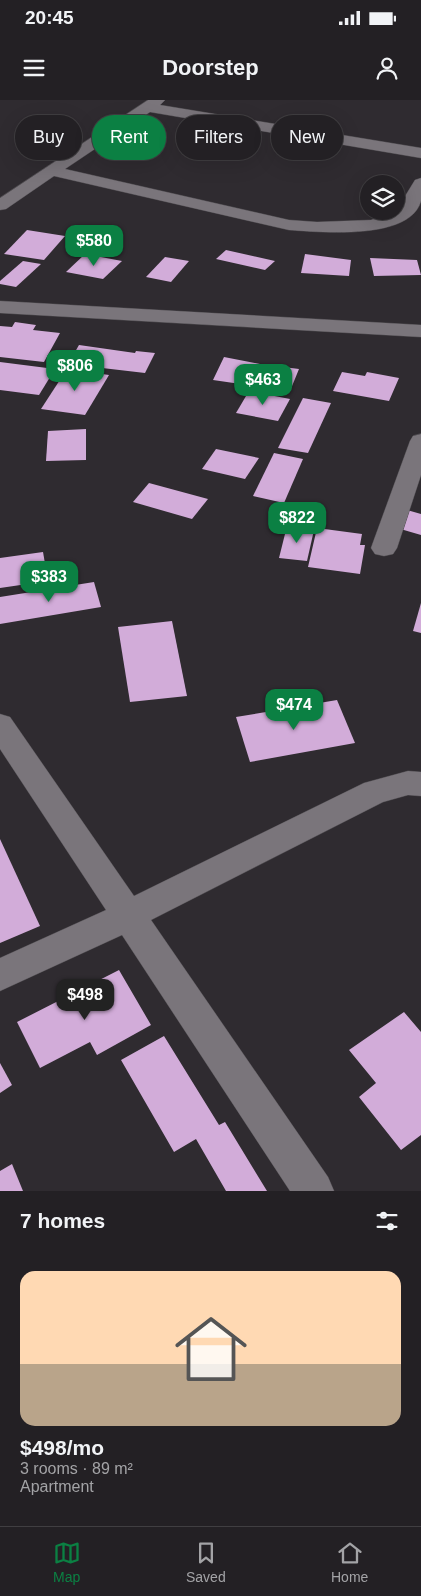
<!DOCTYPE html>
<meta charset="utf-8">
<style>
body{margin:0;font-family:Helvetica,sans-serif;background:#2f2d31;color:#f1f3f6;height:100vh;display:flex;flex-direction:column;font-size:19px;white-space:nowrap}
*{box-sizing:border-box;margin:0}
p{font-size:16px;color:#a3a3a6}
.icon{flex:none;width:28px;height:28px;fill:none;stroke:currentColor;stroke-width:2;stroke-linecap:round;stroke-linejoin:round}
.map{position:relative;height:1091px;overflow:hidden}
.drawer{display:flex;flex-direction:column;background:#232024;flex:1}
.drawer>*{flex:none}
.guide{position:absolute;left:15px;top:15px;width:391px;height:45px;display:flex;gap:10px}
.controls{position:absolute;left:360px;top:75px;display:grid;gap:10px}
.controls a{display:grid;place-items:center;width:45px;height:45px;border-radius:50%;background:#232024;box-shadow:0 5px 20px #0002,0 0 0 1px #403e41;font-size:25px}
.price{position:absolute;translate:-50% -42px;padding:0 11px;border-radius:10px;background:#0b8043;color:#fff;font-size:16px;line-height:32px;filter:drop-shadow(0 1px 2px #0008)}
.price::after{content:'';position:absolute;left:50%;top:30px;width:15px;height:11px;margin-left:-8px;background:inherit;clip-path:polygon(0 0,100% 0,50% 100%)}
.price.selected{background:#222;color:#fff}
ul{padding:0;list-style:none}
li{display:grid;align-content:center;gap:10px;height:265px;padding:0 20px}
li+li{border-top:1px solid #403e41}
li span{display:grid;place-items:center;height:155px;border-radius:15px;color:#555}
li>.icon{margin-inline-start:auto}
span .icon{width:90px;height:90px;fill:#fffc;stroke-width:1}
li b{font-size:21px}
h2{display:flex;justify-content:space-between;align-items:center;height:60px;padding:0 20px;font-size:21px}
.pill{padding:0 18px;border-radius:22px;background:#232024;box-shadow:0 5px 20px #0002,0 0 0 1px #403e41;font-size:18px;line-height:45px}
.pill.selected{background:#0b8043;color:#fff}
.status{display:flex;justify-content:space-between;align-items:center;height:35px;padding:0 25px;background:#232024;direction:ltr}
.status svg{height:14px;fill:currentColor}
header{display:flex;justify-content:space-between;align-items:center;height:65px;padding:0 20px;background:#232024;font-size:22px;font-weight:600}
.dock{display:flex;justify-content:space-around;align-items:center;height:70px;border-top:1px solid #403e41;background:#232024;font-size:14px;color:#a3a3a6}
.dock a{display:grid;justify-items:center;gap:2px}
.dock .selected{color:#0b8043}
.map>svg:first-child{display:block}
.building{fill:#d2acd9}
.lines{fill:none;stroke-linecap:round;stroke-linejoin:round}
.minor-casing{stroke:#4d4a4e;stroke-width:1}
.minor{fill:#7a757b;fill-rule:evenodd}
</style>
<div class="status"><b>20:45</b><svg viewBox="0 0 49 12"><path d="M0 12V9h3v3zM5 12V6h3v6zM10 12V3h3v9zM15 12V0h3v12zM26 1h20v11H26zM47 4h2v5h-2z"/></svg></div>
<header><svg class="icon" aria-label="menu" viewBox="0 0 24 24"><path d="M4 6h16M4 12h16M4 18h16"/></svg>Doorstep<svg class="icon" aria-label="person" viewBox="0 0 24 24"><circle cx="12" cy="8" r="4"/><path d="M4 21q1-7 8-7t8 7"/></svg></header>
<div class="map">
<svg width="421" height="1091" viewBox="0 0 421 1091">
<rect width="100%" height="100%" fill="#2f2b30"/>
<g class="building">
<polygon points="27,130 65,136 44,160 4,154"/>
<polygon points="226,150 275,161 265,170 216,159"/>
<polygon points="85,154 122,161 103,179 66,172"/>
<polygon points="305,154 351,160 349,176 301,173"/>
<polygon points="165,157 189,161 171,182 146,177"/>
<polygon points="370,158 417,160 421,175 374,176"/>
<polygon points="23,161 41,164 16,187 0,184 0,181"/>
<polygon points="15,222 36,225 33,230 60,233 44,262 0,257 0,226 12,227"/>
<polygon points="79,245 135,253 136,251 155,253 145,273 68,264"/>
<polygon points="224,257 260,264 299,269 290,291 213,280"/>
<polygon points="0,262 55,269 39,295 0,290"/>
<polygon points="67,269 109,275 85,315 41,309"/>
<polygon points="342,272 365,276 367,272 399,278 389,301 333,291"/>
<polygon points="249,291 290,299 278,321 236,313"/>
<polygon points="303,298 331,303 308,353 278,348"/>
<polygon points="86,329 86,360 46,361 48,331"/>
<polygon points="216,349 259,358 245,379 202,369"/>
<polygon points="274,353 303,359 284,403 253,396"/>
<polygon points="149,383 208,399 192,419 133,402"/>
<polygon points="407,410 421,414 421,435 397,428"/>
<polygon points="287,426 314,430 307,461 279,458"/>
<polygon points="317,428 362,434 360,445 365,445 360,474 308,467"/>
<polygon points="43,452 48,481 0,488 0,458"/>
<polygon points="94,482 101,507 0,524 0,497"/>
<polygon points="421,503 421,533 413,531"/>
<polygon points="172,521 187,596 130,602 118,527"/>
<polygon points="337,600 355,643 250,662 236,617"/>
<polygon points="0,739 40,826 0,843"/>
<polygon points="119,870 151,925 97,955 90,942 40,968 17,922"/>
<polygon points="404,912 421,932 421,1035 401,1050 359,997 376,983 349,950"/>
<polygon points="164,936 219,1025 225,1022 267,1091 226,1091 196,1039 174,1052 121,960"/>
<polygon points="0,963 12,985 0,993"/>
<polygon points="12,1064 23,1091 0,1091 0,1071"/>
</g>
<g class="lines">
<g class="minor-casing">
<g id="minor">
<path d="M148 0H165L160 5 421 48V58L150 12 65 69 289 120 317 122 371 120 396 111 415 80 421 78C421 85 421 95 421 101 410 141 320 132 289 130L54 76 6 109 0 110V98Z"/>
<polygon points="0,201 421,225 421,237 0,213"/>
<polygon points="421,334 421,375 397,448 393,454 384,456 375,454 371,448 410,341 413,336"/>
<polygon points="0,614 10,617 134,796 364,683 408,671 421,672 421,696 408,695 383,702 151,820 328,1077 334,1091 290,1091 122,835 0,891 0,858 106,810 0,649"/>
</g>
</g>
<use href="#minor" class="minor"/>
</g>
</svg>
<div class="controls">
<a><svg class="icon" aria-label="layers" viewBox="0 0 24 24"><path d="M12 4l9 5-9 5-9-5zM3 14l9 5 9-5"/></svg></a>
</div>
<b class="price" style="left:94px;top:167px">$580</b>
<b class="price" style="left:75px;top:292px">$806</b>
<b class="price" style="left:263px;top:306px">$463</b>
<b class="price" style="left:297px;top:444px">$822</b>
<b class="price" style="left:49px;top:503px">$383</b>
<b class="price" style="left:294px;top:631px">$474</b>
<b class="price selected" style="left:85px;top:921px">$498</b>
<div class="guide">
<a class="pill">Buy</a>
<a class="pill selected">Rent</a>
<a class="pill">Filters</a>
<a class="pill">New</a>
</div>
</div>
<section class="drawer">
<h2>7 homes<svg class="icon" aria-label="filters" viewBox="0 0 24 24"><path d="M4 7h16M4 17h16"/><circle cx="9" cy="7" r="2"/><circle cx="15" cy="17" r="2"/></svg></h2>
<ul>
<li><span style="background:linear-gradient(#ffd9b3 60%,#b9a48a 0)"><svg class="icon" aria-label="home" viewBox="0 0 24 24"><path d="M3 11l9-7 9 7M6 9v11h12V9"/></svg></span><div><b>$498/mo</b><p>3 rooms · 89 m²</p><p>Apartment</p></div></li>
</ul>
</section>
<nav class="dock">
<a class="selected"><svg class="icon" aria-label="map" viewBox="0 0 24 24"><path d="M3 6l6-2 6 2 6-2v14l-6 2-6-2-6 2zM9 4v14M15 6v14"/></svg>Map</a>
<a><svg class="icon" aria-label="saved" viewBox="0 0 24 24"><path d="M7 4h10v16l-5-4-5 4z"/></svg>Saved</a>
<a><svg class="icon" aria-label="home" viewBox="0 0 24 24"><path d="M3 11l9-7 9 7M6 9v11h12V9"/></svg>Home</a>
</nav>
